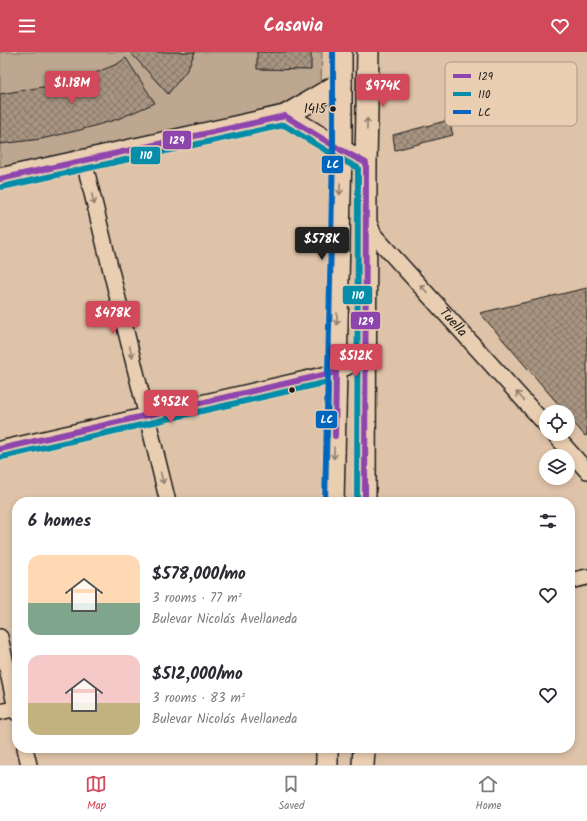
<!DOCTYPE html>
<meta charset="utf-8">
<style>
body{margin:0;font-family:Kalam,sans-serif;background:#f2f2f3;color:#2b2b33;height:100vh;display:flex;flex-direction:column;font-size:15px;white-space:nowrap}
*{box-sizing:border-box;margin:0}
p{font-size:13px;color:#7c7c81}
.icon{flex:none;width:22px;height:22px;fill:none;stroke:currentColor;stroke-width:2;stroke-linecap:round;stroke-linejoin:round}
.map{position:relative;flex:1;overflow:hidden}
.details{position:absolute;left:12px;top:445px;width:563px;height:256px;display:flex;flex-direction:column;background:#fff;border-radius:16px;box-shadow:0 2px 6px #0003}
.details>*{flex:none}
.tools{position:absolute;left:539px;top:353px;display:grid;gap:8px}
.tools a{display:grid;place-items:center;width:36px;height:36px;border-radius:50%;background:#fff;box-shadow:0 2px 6px #0003;font-size:20px}
.price{position:absolute;translate:-50% -34px;padding:0 9px;border-radius:4px;background:#d1495b;color:#fff;font-size:13px;line-height:26px;filter:drop-shadow(0 1px 2px #0008)}
.price::after{content:'';position:absolute;left:50%;top:24px;width:12px;height:9px;margin-left:-6px;background:inherit;clip-path:polygon(0 0,100% 0,50% 100%)}
.price.on{background:#222;color:#fff}
ul{padding:0;list-style:none}
li{display:flex;align-items:center;gap:12px;height:100px;padding:0 16px}
li span{display:grid;place-items:center;flex:none;width:112px;height:80px;border-radius:12px;color:#555}
li>.icon{margin-inline-start:auto}
span .icon{width:48px;height:48px;fill:#fffc;stroke-width:1}
li b{font-size:17px}
h2{display:flex;justify-content:space-between;align-items:center;height:48px;padding:0 16px;font-size:17px}
header{display:flex;justify-content:space-between;align-items:center;height:52px;padding:0 16px;background:#d1495b;color:#fff;font-size:18px;font-weight:800}
.menu{display:flex;justify-content:space-around;align-items:center;height:56px;border-top:1px solid #e1e1e2;background:#fff;font-size:11px;color:#7c7c81}
.menu a{display:grid;justify-items:center;gap:2px}
.menu .on{color:#d1495b}
.map>svg:first-child{display:block}
.park{fill:#bda791;stroke:#6c6256}
.building{fill:url(#building-cross-hatch);stroke:#1c1c1c}
.lines{fill:none;stroke-linecap:round;stroke-linejoin:round}
.street-casing{stroke:#1c1c1c;stroke-width:18}
.secondary-casing{stroke:#1c1c1c;stroke-width:24}
.street{stroke:#eaceb1;stroke-width:15}
.secondary{stroke:#eaceb1;stroke-width:21}
.bus-1-casing{stroke:#eaceb1;stroke-width:9}
.bus-2-casing{stroke:#eaceb1;stroke-width:9}
.bus-3-casing{stroke:#eaceb1;stroke-width:9}
.bus-1{stroke:#8e44ad;stroke-width:6}
.bus-2{stroke:#068daa;stroke-width:6}
.bus-3{stroke:#0065bd;stroke-width:6}
.oneway{stroke:#8d7e6e}
.bus-dot{fill:#1c1c1c;stroke:#eaceb1;stroke-width:1.5}
.labels{text-anchor:middle;dominant-baseline:central;stroke-width:3;stroke-linejoin:round;paint-order:stroke}
.bus-label{font-size:13px;fill:#1c1c1c;stroke:#eaceb1;text-anchor:end}
.street-label{font-size:14px;fill:#1c1c1c;stroke:#eaceb1}
.key{fill:#eaceb1;stroke:#ac9984;stroke-width:1}
.key-label{font-size:11px;fill:#1c1c1c}
.line-badge{stroke:#eaceb1;stroke-width:1.5}
.badge-label{font-size:11px;text-anchor:middle;font-weight:bold;fill:#fff}
</style>
<header><svg class="icon" aria-label="menu" viewBox="0 0 24 24"><path d="M4 6h16M4 12h16M4 18h16"/></svg>Casavia<svg class="icon" aria-label="heart" viewBox="0 0 24 24"><path d="M12 20l-8-8c-3-5 5-10 8-4 3-6 11-1 8 4z"/></svg></header>
<div class="map">
<svg width="587" height="713" viewBox="0 0 587 713">
<defs>
<pattern id="building-cross-hatch" width="8" height="8" patternUnits="userSpaceOnUse"><rect width="8" height="8" fill="#a79481"/><path d="M0 0l8 8M0 8l8-8" fill="none" stroke="#877869"/></pattern>
</defs>
<rect width="100%" height="100%" fill="#dec3a8"/>
<filter id="ink" filterUnits="userSpaceOnUse"><feTurbulence type="fractalNoise" baseFrequency=".025" numOctaves="2"/><feDisplacementMap in="SourceGraphic" scale="8" xChannelSelector="R" yChannelSelector="G"/><feConvolveMatrix kernelMatrix="1 2 1 2 8 2 1 2 1" color-interpolation-filters="sRGB"/></filter>
<g filter="url(#ink)">
<polygon class="park" points="0,0 322,0 321,30 280,53 0,119"/>
<g class="building">
<polygon points="130,0 195,0 187,18 168,42"/>
<polygon points="257,0 311,0 311,18 257,17"/>
<polygon points="126,6 155,51 118,67 80,78 41,87 0,92 0,42 55,33 90,23 117,12"/>
<polygon points="449,68 453,83 395,98 393,83"/>
<polygon points="587,236 587,383 585,384 568,364 568,360 565,360 480,261"/>
</g>
<g class="lines">
<g class="street-casing">
<g id="street">
<polyline points="84,109 168,450"/>
<path id="s1" d="M368 168 374 183 546 373"/>
<polyline points="554,382 587,419"/>
<polyline points="0,397 336,320 365,307"/>
<polyline points="570,529 587,525"/>
<polyline points="0,585 17,661"/>
<polyline points="0,660 17,656"/>
<polyline points="25,696 29,713"/>
</g>
</g>
<g class="secondary-casing">
<g id="secondary">
<polyline points="285,64 351,104"/>
<polyline points="0,127 285,64 341,31"/>
<polyline points="333,450 341,98 341,0"/>
<polyline points="365,450 366,111 368,0"/>
<polyline points="327,713 327,696"/>
<polyline points="363,713 364,696"/>
</g>
</g>
<use href="#street" class="street"/>
<use href="#secondary" class="secondary"/>
<g class="bus-1-casing">
<g id="bus-1">
<polyline points="0,127 285,64 341,98 366,111 365,450"/>
<polyline points="0,397 336,320 335,384"/>
</g>
</g>
<g class="bus-2-casing">
<g id="bus-2">
<polyline points="2,135 284,73 337,105 358,116 357,450"/>
<polyline points="2,405 328,330 327,384"/>
</g>
</g>
<g class="bus-3-casing">
<polyline id="bus-3" points="325,450 333,98 333,0"/>
</g>
<use href="#bus-1" class="bus-1"/>
<use href="#bus-2" class="bus-2"/>
<use href="#bus-3" class="bus-3"/>
</g>
<defs><path id="oneway-shaft" d="M-6 0H5M1.5-3L5.5 0L1.5 3" fill="none" stroke-width="1.6" stroke-linecap="round" stroke-linejoin="round"/></defs>
<g class="oneway">
<use href="#oneway-shaft" transform="translate(367 72) rotate(-89)"/>
<use href="#oneway-shaft" transform="translate(340 137) rotate(91)"/>
<use href="#oneway-shaft" transform="translate(93 147) rotate(76)"/>
<use href="#oneway-shaft" transform="translate(424 237) rotate(-132)"/>
<use href="#oneway-shaft" transform="translate(337 267) rotate(91)"/>
<use href="#oneway-shaft" transform="translate(131 300) rotate(76)"/>
<use href="#oneway-shaft" transform="translate(520 344) rotate(-132)"/>
<use href="#oneway-shaft" transform="translate(334 401) rotate(91)"/>
<use href="#oneway-shaft" transform="translate(162 426) rotate(76)"/>
</g>
</g>
<g class="bus-dot">
<circle cx="333" cy="57" r="3.5"/>
<circle cx="292" cy="338" r="3.5"/>
</g>
<g class="labels">
<g class="bus-label">
<text x="326" y="57">1415</text>
</g>
<g class="street-label">
<text stroke="none"><textPath href="#s1" startOffset="134">Tuella</textPath></text>
</g>
</g>
<rect x="445" y="10" width="132" height="64" rx="6" class="key"/>
<rect x="453" y="22" width="18" height="4" fill="#8e44ad"/>
<rect x="453" y="40" width="18" height="4" fill="#068daa"/>
<rect x="453" y="58" width="18" height="4" fill="#0065bd"/>
<g class="key-label">
<text x="478" y="28">129</text>
<text x="478" y="46">110</text>
<text x="478" y="64">LC</text>
</g>
<g class="line-badge">
<rect x="162" y="78" width="30" height="20" rx="4" fill="#8e44ad"/>
<rect x="130" y="94" width="31" height="19" rx="4" fill="#068daa"/>
<rect x="321" y="103" width="23" height="19" rx="4" fill="#0065bd"/>
<rect x="342" y="233" width="31" height="20" rx="4" fill="#068daa"/>
<rect x="350" y="259" width="31" height="19" rx="4" fill="#8e44ad"/>
<rect x="315" y="358" width="23" height="19" rx="4" fill="#0065bd"/>
</g>
<g class="badge-label">
<text x="177" y="92">129</text>
<text x="146" y="107">110</text>
<text x="333" y="116">LC</text>
<text x="358" y="247">110</text>
<text x="366" y="273">129</text>
<text x="327" y="371">LC</text>
</g>
</svg>
<div class="tools">
<a><svg class="icon" aria-label="locate" viewBox="0 0 24 24"><circle cx="12" cy="12" r="6"/><path d="M12 2v4M12 18v4M2 12h4M18 12h4"/></svg></a>
<a><svg class="icon" aria-label="layers" viewBox="0 0 24 24"><path d="M12 4l9 5-9 5-9-5zM3 14l9 5 9-5"/></svg></a>
</div>
<b class="price" style="left:72px;top:53px">$1.18M</b>
<b class="price" style="left:383px;top:56px">$974K</b>
<b class="price on" style="left:322px;top:209px">$578K</b>
<b class="price" style="left:113px;top:283px">$478K</b>
<b class="price" style="left:356px;top:326px">$512K</b>
<b class="price" style="left:171px;top:372px">$952K</b>
<section class="details">
<h2>6 homes<svg class="icon" aria-label="filters" viewBox="0 0 24 24"><path d="M4 7h16M4 17h16"/><circle cx="9" cy="7" r="2"/><circle cx="15" cy="17" r="2"/></svg></h2>
<ul>
<li><span style="background:linear-gradient(#ffd9b3 60%,#7fa58c 0)"><svg class="icon" aria-label="home" viewBox="0 0 24 24"><path d="M3 11l9-7 9 7M6 9v11h12V9"/></svg></span><div><b>$578,000/mo</b><p>3 rooms · 77 m²</p><p>Bulevar Nicolás Avellaneda</p></div><svg class="icon" aria-label="heart" viewBox="0 0 24 24"><path d="M12 20l-8-8c-3-5 5-10 8-4 3-6 11-1 8 4z"/></svg></li>
<li><span style="background:linear-gradient(#f6c9c9 60%,#c2b280 0)"><svg class="icon" aria-label="home" viewBox="0 0 24 24"><path d="M3 11l9-7 9 7M6 9v11h12V9"/></svg></span><div><b>$512,000/mo</b><p>3 rooms · 83 m²</p><p>Bulevar Nicolás Avellaneda</p></div><svg class="icon" aria-label="heart" viewBox="0 0 24 24"><path d="M12 20l-8-8c-3-5 5-10 8-4 3-6 11-1 8 4z"/></svg></li>
</ul>
</section>
</div>
<nav class="menu">
<a class="on"><svg class="icon" aria-label="map" viewBox="0 0 24 24"><path d="M3 6l6-2 6 2 6-2v14l-6 2-6-2-6 2zM9 4v14M15 6v14"/></svg>Map</a>
<a><svg class="icon" aria-label="saved" viewBox="0 0 24 24"><path d="M7 4h10v16l-5-4-5 4z"/></svg>Saved</a>
<a><svg class="icon" aria-label="home" viewBox="0 0 24 24"><path d="M3 11l9-7 9 7M6 9v11h12V9"/></svg>Home</a>
</nav>
